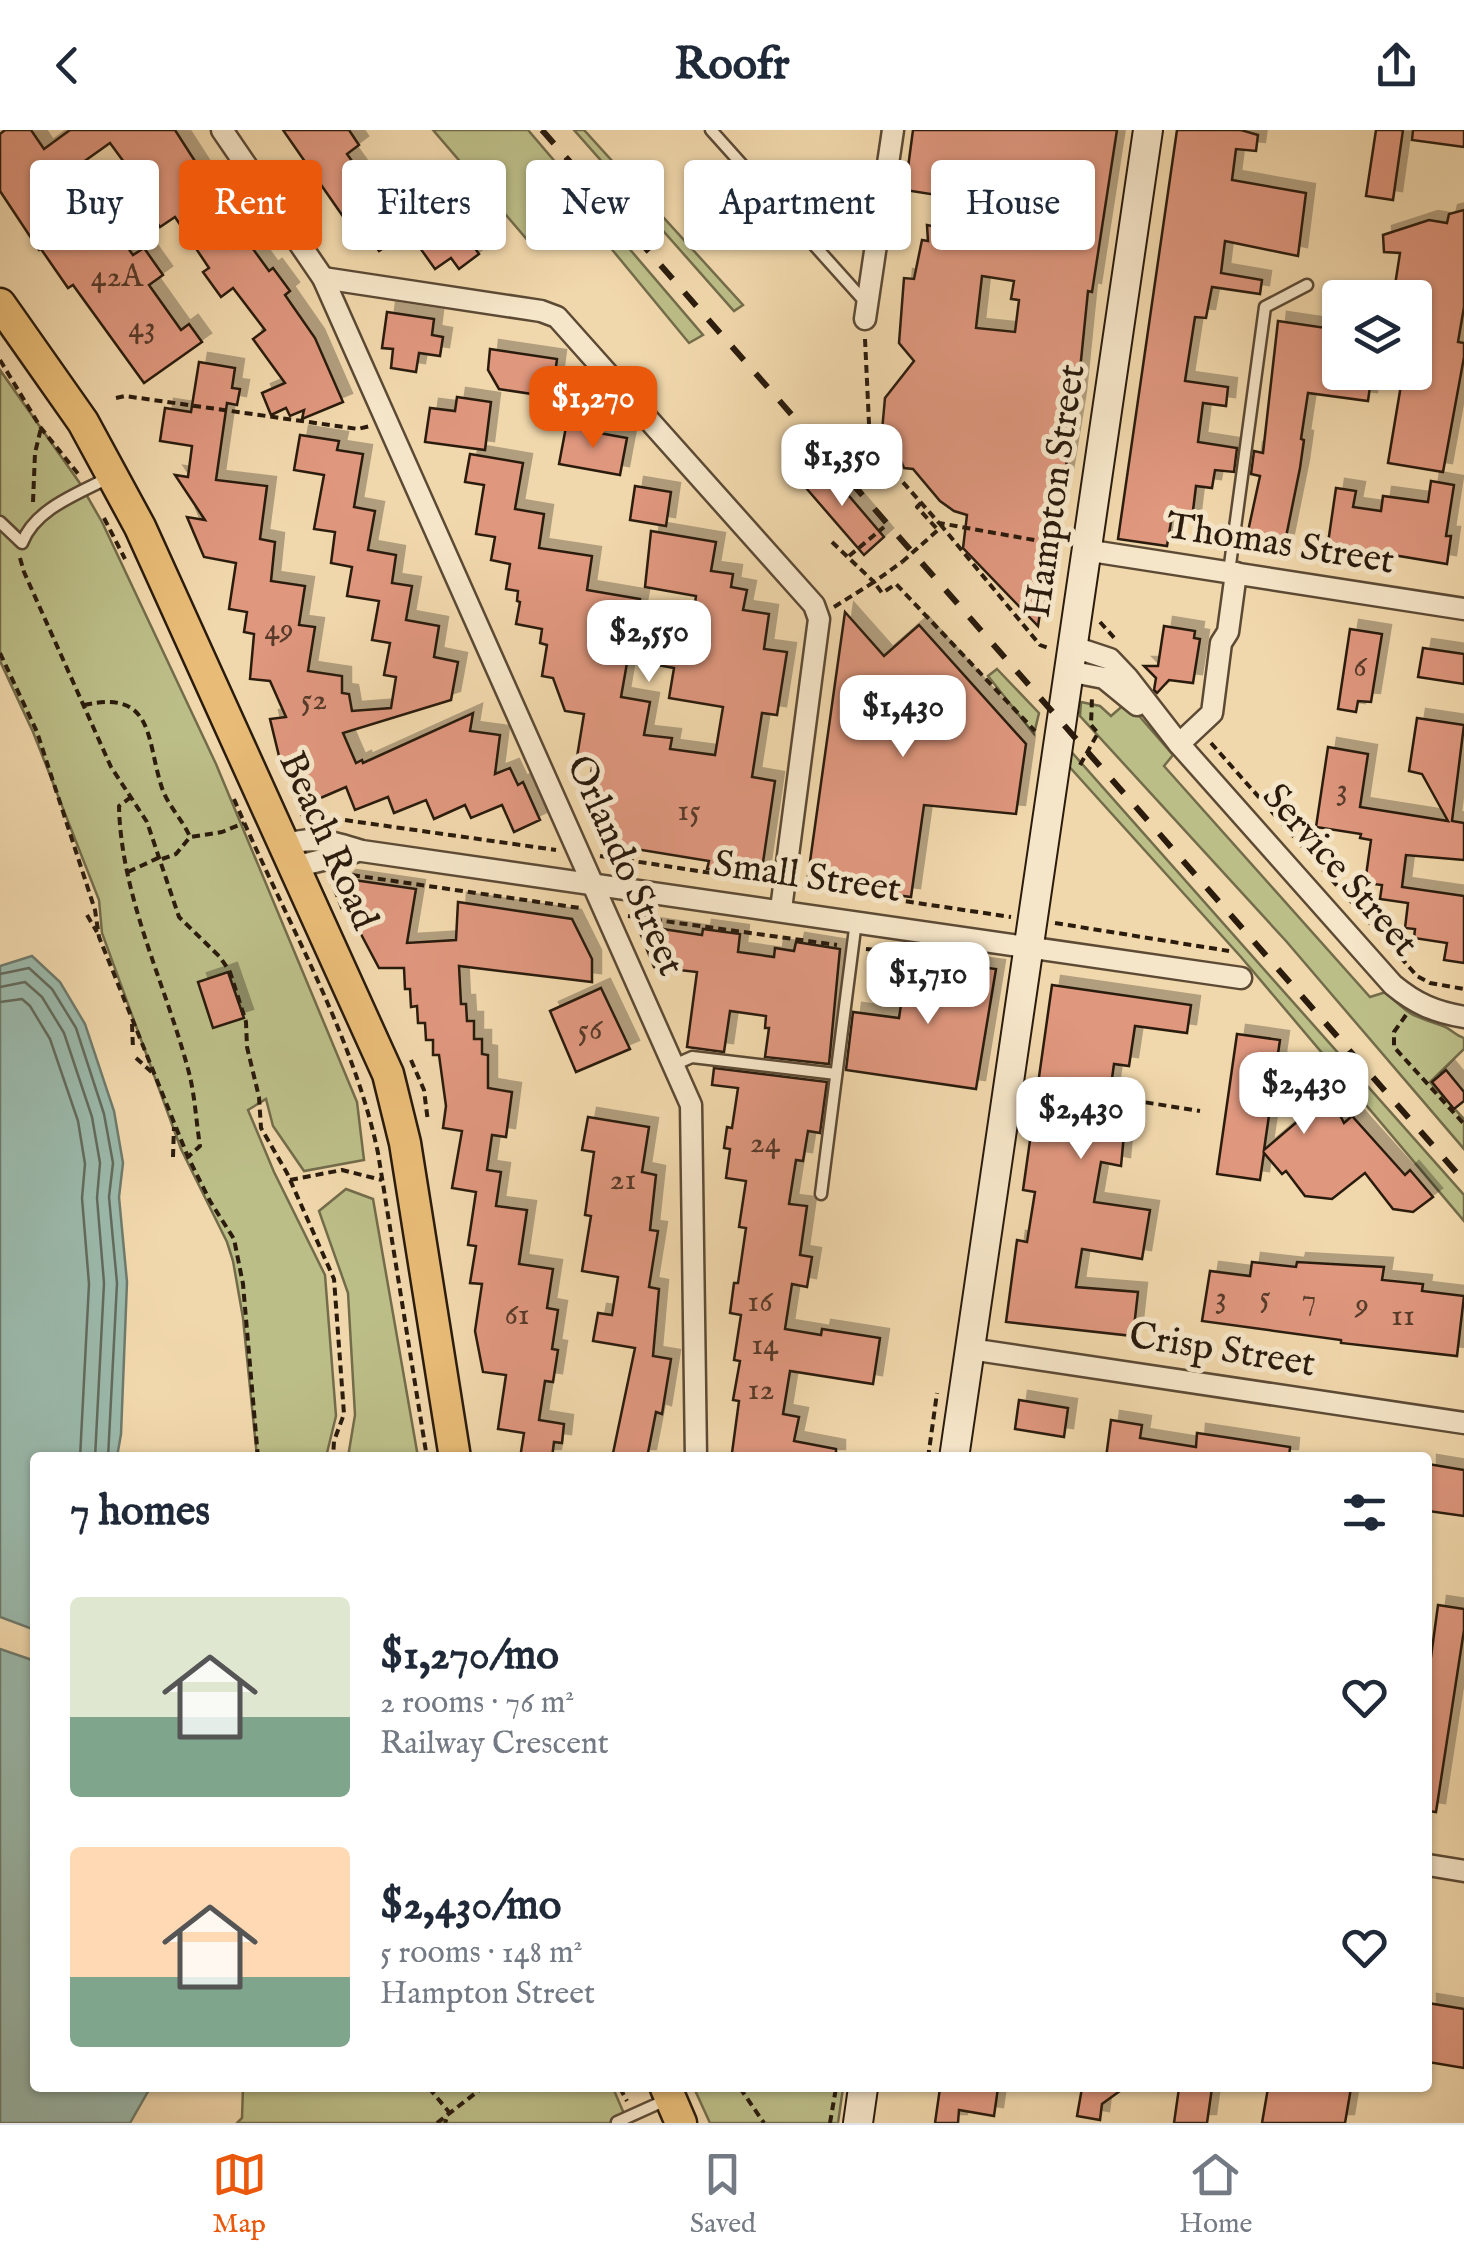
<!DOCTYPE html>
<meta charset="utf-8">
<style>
body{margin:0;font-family:"IM FELL English",serif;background:#f2f2f3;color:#1f2937;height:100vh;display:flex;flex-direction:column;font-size:38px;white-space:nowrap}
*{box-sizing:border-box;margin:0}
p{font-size:32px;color:#747a83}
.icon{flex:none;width:55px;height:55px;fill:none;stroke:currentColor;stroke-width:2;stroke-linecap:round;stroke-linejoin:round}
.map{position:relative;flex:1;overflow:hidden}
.sheet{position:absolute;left:30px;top:1322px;width:1402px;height:640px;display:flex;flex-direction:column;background:#fff;border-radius:10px;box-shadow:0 2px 8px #0004}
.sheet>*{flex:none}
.top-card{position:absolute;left:30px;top:30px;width:1405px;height:90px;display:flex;gap:20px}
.buttons{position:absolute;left:1322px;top:150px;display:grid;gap:20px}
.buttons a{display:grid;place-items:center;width:110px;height:110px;border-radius:10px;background:#fff;box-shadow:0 2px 8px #0004;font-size:50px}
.price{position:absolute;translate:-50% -85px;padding:0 22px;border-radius:20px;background:#fff;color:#222;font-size:32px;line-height:65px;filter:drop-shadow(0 2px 5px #0008)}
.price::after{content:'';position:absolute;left:50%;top:60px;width:30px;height:22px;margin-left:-15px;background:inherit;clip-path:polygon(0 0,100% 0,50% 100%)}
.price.selected{background:#ea580c;color:#fff}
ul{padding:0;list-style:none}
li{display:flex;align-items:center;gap:30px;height:250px;padding:0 40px}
li span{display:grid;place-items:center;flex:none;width:280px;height:200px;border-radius:10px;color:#555}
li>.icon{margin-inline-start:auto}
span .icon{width:120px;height:120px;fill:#fffc;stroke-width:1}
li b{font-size:42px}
h2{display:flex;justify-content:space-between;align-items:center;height:120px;padding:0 40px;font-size:42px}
.chip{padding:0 35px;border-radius:10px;background:#fff;box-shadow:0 2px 8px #0004;font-size:35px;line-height:90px}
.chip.selected{background:#ea580c;color:#fff}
header{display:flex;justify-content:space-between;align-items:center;height:130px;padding:0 40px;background:#fff;font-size:45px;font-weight:700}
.tabs{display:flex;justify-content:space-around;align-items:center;height:140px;border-top:2px solid #e0e1e3;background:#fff;font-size:28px;color:#747a83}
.tabs a{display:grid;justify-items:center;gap:5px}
.tabs .selected{color:#ea580c}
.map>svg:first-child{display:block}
.green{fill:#bcbe88;stroke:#736c4a;stroke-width:2.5}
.water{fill:#9bb9ab;stroke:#6e7a6c;stroke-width:2.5}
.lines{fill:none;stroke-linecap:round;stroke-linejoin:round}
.shore{stroke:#626a5c;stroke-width:2.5}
.building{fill:#df977e;stroke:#2a1b0d;stroke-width:2.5;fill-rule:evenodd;filter:url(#shadow)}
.lane-casing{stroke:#5c4a35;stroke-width:15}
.street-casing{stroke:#5c4a35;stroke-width:25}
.secondary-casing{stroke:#2a1b0d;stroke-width:32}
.primary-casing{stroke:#2a1b0d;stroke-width:35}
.path{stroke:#2a1b0d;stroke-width:4;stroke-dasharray:8 5;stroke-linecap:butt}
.lane{stroke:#f6e6c9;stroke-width:10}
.street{stroke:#f6e6c9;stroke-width:20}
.secondary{stroke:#f6e6c9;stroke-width:28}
.primary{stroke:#e8bc76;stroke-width:30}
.rail{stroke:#2a1b0d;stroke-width:6;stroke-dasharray:18 18;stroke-linecap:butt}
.path-bridge{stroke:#2a1b0d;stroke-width:4;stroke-dasharray:8 5;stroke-linecap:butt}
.labels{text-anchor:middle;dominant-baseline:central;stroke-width:10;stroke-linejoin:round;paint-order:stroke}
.number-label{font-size:32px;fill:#573a29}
.street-label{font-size:38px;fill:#2a1b0d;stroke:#f6e6c9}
</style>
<header><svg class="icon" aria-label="back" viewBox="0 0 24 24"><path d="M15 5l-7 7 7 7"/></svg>Roofr<svg class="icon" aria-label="share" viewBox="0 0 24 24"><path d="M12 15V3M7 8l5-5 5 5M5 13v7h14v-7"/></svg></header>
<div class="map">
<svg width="1464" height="1993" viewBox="0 0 1464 1993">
<defs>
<filter id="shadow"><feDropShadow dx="9" dy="-9" stdDeviation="0" flood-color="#0004"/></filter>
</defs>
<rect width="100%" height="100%" fill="#f1d8ac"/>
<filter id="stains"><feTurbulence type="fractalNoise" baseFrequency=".002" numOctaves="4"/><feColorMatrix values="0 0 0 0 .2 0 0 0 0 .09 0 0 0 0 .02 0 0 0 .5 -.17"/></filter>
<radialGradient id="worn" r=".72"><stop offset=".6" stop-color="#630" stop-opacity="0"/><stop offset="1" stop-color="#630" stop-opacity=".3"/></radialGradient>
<g class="green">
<polygon points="433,0 528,0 703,205 689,213 577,77 530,113"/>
<polygon points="574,0 584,0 743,175 734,181"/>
<polygon points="0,240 79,352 102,392 216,634 357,972 364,1030 304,1041 273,996 266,969 248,980 274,1042 325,1145 336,1286 326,1327 257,1327 243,1188 233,1131 227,1112 181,1019 102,803 99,770 33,602 0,531"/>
<polygon points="997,539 1039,583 1034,604 988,546"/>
<path d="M1081 572 1100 576 1111 586 1127 572 1173 625 1164 636 1370 867 1386 862C1408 885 1413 886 1443 896 1452 899 1454 905 1464 908V919L1430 952 1464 989V1019L1286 811 1080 586Z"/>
<polygon points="1068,618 1464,1065 1464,1091 1241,827 1065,632"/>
<polygon points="346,1059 373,1069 418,1327 348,1327 355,1285 348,1163 319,1081"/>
<polygon points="243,1958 613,1958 628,1993 237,1993 242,1988"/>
<polygon points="694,1958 843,1958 838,1993 710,1993"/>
</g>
<g class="water">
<polygon points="32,826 60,852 85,894 114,981 123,1033 119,1067 127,1152 121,1304 117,1327 35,1328 35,1500 0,1487 0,836"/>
<polygon points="0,1519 35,1531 35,1958 150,1958 130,1993 0,1993"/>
</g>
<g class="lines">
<g class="shore">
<polyline points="0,844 29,838 52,859 76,898 104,984 113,1033 109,1067 117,1153 108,1328"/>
<polyline points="0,857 25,852 42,867 64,903 92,987 100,1033 97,1068 104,1153 95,1328"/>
<polyline points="0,872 22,869 30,876 50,909 78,991 85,1034 82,1068 89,1154 80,1328"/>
</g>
</g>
<g class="building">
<polygon points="5,0 31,0 44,19 70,0 175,0 218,67 224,63 247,96 240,101 269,141 273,138 290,161 285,165 315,208 343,272 302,289 304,280 290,286 286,278 271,285 262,263 285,253 253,209 265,200 233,158 221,167 203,142 209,138 175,87 160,97 144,74 151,69 110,13 72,40 133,125 144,118 163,145 149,155 181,200 189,194 202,212 144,253 73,155 68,158 41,119 39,120 0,61 0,4"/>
<polygon points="283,0 349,0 359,15 347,24 384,76 408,60 435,98 452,86 479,124 459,139 451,128 435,139 408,101 379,121 350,80 342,85"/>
<path d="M913 0H1117L1092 162 1088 161 1077 270 1064 348H1061L1038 496 963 418 967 385 954 381 940 371 913 339 904 338 898 324 874 345 856 323 882 301 885 268 914 231 899 213 904 148 914 149 922 110 928 111 927 95 953 100 956 68 905 60ZM982 146 1014 151 1011 169 1019 170 1015 202 976 198Z"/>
<polygon points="1177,0 1241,0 1258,5 1256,21 1236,19 1232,50 1306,63 1298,126 1225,111 1221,143 1262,150 1260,164 1212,157 1206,188 1195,187 1185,251 1228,257 1226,276 1203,273 1198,312 1237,318 1234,342 1215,340 1212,358 1196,356 1192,389 1172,386 1167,416 1118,409"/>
<polygon points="1376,0 1403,0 1393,70 1366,66"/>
<polygon points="1413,0 1464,0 1464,17 1412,10"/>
<polygon points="1464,80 1464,177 1458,212 1464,213 1464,227 1443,342 1388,333 1402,249 1415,251 1420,188 1415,187 1415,168 1393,168 1400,123 1384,122 1383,105 1429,90 1447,93 1449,84"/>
<polygon points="387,182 434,189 432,205 443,207 440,226 419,223 416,242 391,238 393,219 382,218"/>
<polygon points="1278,191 1340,200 1340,242 1372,242 1368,271 1308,263 1301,309 1304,310 1300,338 1285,412 1247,406 1260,346 1251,344 1254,321 1263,323"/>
<polygon points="490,219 557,229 552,267 499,259 488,240"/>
<polygon points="199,232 235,238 232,258 240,259 237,275 227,273 216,350 267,356 260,409 275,412 271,451 305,456 299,495 315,497 308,541 342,546 342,563 349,564 352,581 391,578 396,547 384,545 390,513 372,510 379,471 347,466 352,437 331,433 335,402 314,399 324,345 294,340 300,305 339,311 337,320 363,324 354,377 375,381 368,420 396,425 392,453 412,456 406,490 439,496 434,527 458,532 451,570 343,603 356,633 362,630 363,633 473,583 470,601 500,605 495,644 510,638 518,655 523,652 540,690 514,702 502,675 471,688 465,675 434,689 426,670 394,683 388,667 355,680 346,657 302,676 279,626 270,589 286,587 270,551 250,549 254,504 244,502 247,482 229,479 236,433 204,427 187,387 205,390 175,345 188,347 192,316 160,311 165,278 191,282"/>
<polygon points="457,267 491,272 485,320 425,312 430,278 455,281"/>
<polygon points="566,297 627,308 620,345 559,334"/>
<polygon points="470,324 523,333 515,379 544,384 539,418 592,426 587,460 640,469 636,490 607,485 600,528 627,533 621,567 650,572 644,605 672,608 670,619 715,625 723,577 669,568 674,538 652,534 657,501 690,507 696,466 645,457 651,401 716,412 711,441 733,444 731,457 747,460 743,480 769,484 764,519 787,522 777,585 762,583 752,647 775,651 761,746 707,739 709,731 611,715 613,696 597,694 600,677 587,675 593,630 577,627 584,584 565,581 553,548 542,546 547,515 540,513 542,499 516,494 520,472 517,471 518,461 506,459 510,434 491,430 495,407 476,404 484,355 465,352"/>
<polygon points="821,333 884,407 864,425 800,351"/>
<polygon points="1431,351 1454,355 1446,406 1451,406 1447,434 1363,420 1362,425 1327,420 1336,358 1356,361 1353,377 1381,381 1383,366 1428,372"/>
<polygon points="635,356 671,362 666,396 630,390"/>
<polygon points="845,482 884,526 919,495 1026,614 1016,684 924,675 911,767 807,753"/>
<polygon points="1164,496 1195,501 1194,508 1200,509 1193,553 1169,550 1157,563 1154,560 1156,548 1144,536 1158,536"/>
<polygon points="1350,499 1382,504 1371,572 1358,571 1356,582 1338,579"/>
<polygon points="1423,518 1464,524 1464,554 1418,547"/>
<polygon points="1417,588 1464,595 1452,691 1464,693 1464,730 1406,725 1402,757 1464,766 1464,833 1444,830 1447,813 1414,808 1415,799 1405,798 1408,773 1380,769 1382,755 1365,753 1371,710 1360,708 1361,704 1316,697 1328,617 1368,624 1360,677 1448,691 1422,644 1409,641"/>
<polygon points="347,749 416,759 407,813 456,810 458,772 572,789 592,829 592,852 459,836 461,874 466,874 467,891 474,891 474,909 482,909 482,924 488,925 488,958 512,962 506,1007 492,1005 487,1040 501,1042 496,1076 527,1080 519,1134 553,1139 547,1178 558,1180 552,1219 558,1220 553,1252 545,1251 539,1290 564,1294 562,1313 554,1312 552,1328 520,1328 524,1303 498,1299 506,1245 483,1242 475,1201 482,1154 470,1153 476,1116 468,1115 476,1062 452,1058 462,1001 443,998 446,976 439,925 433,925 433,910 426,910 425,893 418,893 417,876 411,877 410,859 405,859 404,838 379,838 337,759"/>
<polygon points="637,795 702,805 703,799 740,804 738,822 774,827 775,818 794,821 796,812 840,819 829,934 765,927 769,898 765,898 766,886 730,881 724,922 687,917 697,842 654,837"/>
<polygon points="908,828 996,839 976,959 846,940 853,882 899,888"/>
<polygon points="228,842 244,888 213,898 198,852"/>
<polygon points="1052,855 1191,875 1187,903 1135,896 1129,936 1114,934 1109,970 1115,971 1112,992 1125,994 1121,1036 1101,1032 1094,1072 1150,1080 1142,1129 1082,1119 1076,1157 1138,1162 1133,1206 1006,1192 1017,1110 1027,1112 1035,1062 1023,1060"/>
<polygon points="601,858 630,919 576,942 550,881"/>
<polygon points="1237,904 1280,910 1264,1020 1311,980 1300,958 1321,948 1344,993 1352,986 1405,1045 1410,1040 1433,1067 1413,1082 1393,1079 1365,1043 1332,1069 1305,1066 1286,1041 1282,1044 1264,1023 1260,1050 1217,1044"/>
<polygon points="714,938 827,952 820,1003 808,1001 803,1031 796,1030 789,1074 807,1076 800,1125 812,1127 807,1157 792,1154 785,1199 821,1205 822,1199 880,1208 873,1254 790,1241 783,1284 799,1287 794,1311 836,1319 836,1328 756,1328 732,1323 739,1271 733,1270 740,1231 734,1230 741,1185 730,1183 734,1153 738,1153 746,1098 739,1097 746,1051 726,1048 730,1019 724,1018 727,997 732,998 738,958 712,955"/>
<polygon points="1446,940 1464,962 1464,971 1454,979 1432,952"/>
<polygon points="588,987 649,997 642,1042 656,1045 650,1100 658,1101 649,1157 659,1159 653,1226 671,1229 662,1284 656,1282 647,1328 612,1328 635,1218 593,1211 598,1183 612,1185 618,1147 582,1141 591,1086 585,1085 594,1022 582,1020"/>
<polygon points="1252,1132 1296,1137 1297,1132 1384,1137 1382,1150 1423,1154 1422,1161 1464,1166 1457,1226 1341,1213 1341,1210 1202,1191 1210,1141 1250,1146"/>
<polygon points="1019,1270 1068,1278 1064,1307 1015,1299"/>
<polygon points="1111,1290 1142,1295 1140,1308 1196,1317 1197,1303 1224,1307 1290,1317 1289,1328 1106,1328"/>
<polygon points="1428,1334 1464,1340 1464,1386 1428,1381"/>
<polygon points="1438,1475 1464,1479 1464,1500 1436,1682 1428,1681 1428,1549"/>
<polygon points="1428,1873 1464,1879 1464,1938 1428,1932"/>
<polygon points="940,1958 998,1958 994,1986 959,1980 958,1993 935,1993"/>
<polygon points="1082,1958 1124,1958 1102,1974 1100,1990 1077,1986"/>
<polygon points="1179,1958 1212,1958 1207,1993 1174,1993"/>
<polygon points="1268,1958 1351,1958 1345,1993 1262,1993"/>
</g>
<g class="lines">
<g class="lane-casing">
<g id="lane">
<polyline points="711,0 867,174"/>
<path d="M809 108C831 90 854 84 881 81"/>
<path d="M0 392 22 413C35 379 77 364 108 348"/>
<polyline points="1229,442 1265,177 1307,155"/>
<polyline points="674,935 692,927 836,944"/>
<polyline points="821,1064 856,791"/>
<polyline points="617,1992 666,1970"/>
</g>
</g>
<g class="street-casing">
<g id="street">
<polyline points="222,0 323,148 691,975 696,1328"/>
<polyline points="323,148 541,181 557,187 814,475 819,489 781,779"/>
<polyline points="865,189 893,0"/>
<polyline points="1085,420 1464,479"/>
<path d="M1071 516 1110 529 1127 547 1179 614 1393 855C1416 874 1435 882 1464 887"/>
<polyline points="1068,541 1104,548 1137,575"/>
<polyline points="1179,614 1212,583 1221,513 1228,502 1236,443"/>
<path d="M285 715C313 705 334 712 362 721L1241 848"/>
<polyline points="294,737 355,722"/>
<polyline points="970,1219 1464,1293"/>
<polyline points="1428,1735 1464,1741"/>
</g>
</g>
<g class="secondary-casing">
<g id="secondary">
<polyline points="954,1328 1148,0"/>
<polyline points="858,1993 863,1958"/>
</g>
</g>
<g class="primary-casing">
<g id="primary">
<polyline points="0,174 83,292 140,397 388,944 405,1013 455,1328"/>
<polyline points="666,1958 681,1993"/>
</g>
</g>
<g class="path">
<polyline points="865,209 870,315 939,393 1062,415"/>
<polyline points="0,230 41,298 79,345"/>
<polyline points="116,268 125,266 358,299 370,296"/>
<polyline points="860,339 878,324"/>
<polyline points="873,353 889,338"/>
<polyline points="33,372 35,323 41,298"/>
<polyline points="921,373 917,377 938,400"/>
<polyline points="104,388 125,429"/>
<polyline points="940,394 1040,515 1048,518"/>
<polyline points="832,412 874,452 902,432"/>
<polyline points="849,426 884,397"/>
<polyline points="20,428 24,442 111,637 147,692 179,787 220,827 230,842 246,892 247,917 259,967 261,998 287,1043 334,1149 344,1284 334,1311 333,1328"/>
<polyline points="834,477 874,452 882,463 896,454 1035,601"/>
<polyline points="1100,492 1117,511"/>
<polyline points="0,523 37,602 95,780 99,807 188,1027 210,1071 234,1109 243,1154 258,1328"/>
<path d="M84 575C155 559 146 610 162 658 168 676 183 690 190 707"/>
<polyline points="1211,613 1417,846 1430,853 1464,859"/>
<polyline points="1080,635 1098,603 1091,595 1092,567"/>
<path d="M131 667 119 676C121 767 165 853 188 939 195 964 196 991 200 1016L189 1026"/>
<path d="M234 669C282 783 353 903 378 1023L427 1328"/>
<polyline points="305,692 302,684 556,720"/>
<polyline points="600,726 764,751"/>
<polyline points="162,729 176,724 190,707 222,702 244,693"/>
<polyline points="128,742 160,727"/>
<polyline points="352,745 580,778"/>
<polyline points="334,747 332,753 343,780"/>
<polyline points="803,756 1011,787"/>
<polyline points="87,785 97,802"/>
<polyline points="628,786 837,815"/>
<polyline points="1055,793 1229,821"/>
<polyline points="866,819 951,828"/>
<polyline points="1406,885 1394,902 1394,917 1464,994"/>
<polyline points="132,894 133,919"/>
<polyline points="136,928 155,945"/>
<polyline points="411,930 424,960 428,992"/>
<polyline points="1030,954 1200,981"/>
<polyline points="173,1027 174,997"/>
<polyline points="290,1050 342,1040 382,1050"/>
<polyline points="928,1328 937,1263"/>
<polyline points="429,1958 449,1982 445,1993"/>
<polyline points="620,1958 627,1971"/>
<polyline points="740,1958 764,1993"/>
<polyline points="437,1993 482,1958"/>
<polyline points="830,1993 836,1958"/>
</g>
<use href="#lane" class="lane"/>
<use href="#street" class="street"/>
<use href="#secondary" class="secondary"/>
<use href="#primary" class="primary"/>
<polyline class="rail" points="542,0 1464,1051"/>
<polyline class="path-bridge" points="902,432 938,400"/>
</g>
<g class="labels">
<g class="number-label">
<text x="117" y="147">42A</text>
<text x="142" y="198">43</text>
<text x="279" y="500">49</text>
<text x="1360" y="537">6</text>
<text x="314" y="570">52</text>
<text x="1342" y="660">3</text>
<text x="689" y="681">15</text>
<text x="590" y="900">56</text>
<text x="765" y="1013">24</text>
<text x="623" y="1050">21</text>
<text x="1265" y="1167">5</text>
<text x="1221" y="1168">3</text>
<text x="1309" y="1170">7</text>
<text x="760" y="1172">16</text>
<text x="1362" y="1175">9</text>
<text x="517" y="1185">61</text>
<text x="1403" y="1186">11</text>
<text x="765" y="1215">14</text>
<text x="761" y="1260">12</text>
</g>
<g class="street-label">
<text transform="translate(1056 361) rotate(-82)">Hampton Street</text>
<text transform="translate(1280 415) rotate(9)">Thomas Street</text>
<text transform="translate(327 711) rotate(66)">Beach Road</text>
<text transform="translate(624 736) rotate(66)">Orlando Street</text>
<text transform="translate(1339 741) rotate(49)">Service Street</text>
<text transform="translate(807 748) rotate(8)">Small Street</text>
<text transform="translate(1222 1221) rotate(9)">Crisp Street</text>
</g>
</g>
<rect width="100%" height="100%" filter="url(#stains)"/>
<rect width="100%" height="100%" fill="url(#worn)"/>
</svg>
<div class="buttons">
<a><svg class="icon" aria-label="layers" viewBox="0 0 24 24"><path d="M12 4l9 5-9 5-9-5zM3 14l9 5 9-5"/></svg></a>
</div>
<b class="price selected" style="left:593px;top:321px">$1,270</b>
<b class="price" style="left:842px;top:379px">$1,350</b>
<b class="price" style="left:649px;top:555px">$2,550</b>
<b class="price" style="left:903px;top:630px">$1,430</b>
<b class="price" style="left:928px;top:897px">$1,710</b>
<b class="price" style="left:1304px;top:1007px">$2,430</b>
<b class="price" style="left:1081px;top:1032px">$2,430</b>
<div class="top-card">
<a class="chip">Buy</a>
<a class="chip selected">Rent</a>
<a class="chip">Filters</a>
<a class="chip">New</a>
<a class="chip">Apartment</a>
<a class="chip">House</a>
</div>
<section class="sheet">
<h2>7 homes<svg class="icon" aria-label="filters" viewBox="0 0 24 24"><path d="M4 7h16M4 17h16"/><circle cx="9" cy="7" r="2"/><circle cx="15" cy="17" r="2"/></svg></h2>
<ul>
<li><span style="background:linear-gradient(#dfe7d0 60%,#7fa58c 0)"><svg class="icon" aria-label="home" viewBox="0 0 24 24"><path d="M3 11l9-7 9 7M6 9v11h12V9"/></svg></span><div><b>$1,270/mo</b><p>2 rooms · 76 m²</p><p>Railway Crescent</p></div><svg class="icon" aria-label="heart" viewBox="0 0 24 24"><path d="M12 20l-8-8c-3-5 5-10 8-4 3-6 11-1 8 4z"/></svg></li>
<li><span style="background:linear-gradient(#ffd9b3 65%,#7fa58c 0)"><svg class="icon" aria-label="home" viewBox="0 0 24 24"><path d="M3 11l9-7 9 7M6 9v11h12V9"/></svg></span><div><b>$2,430/mo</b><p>5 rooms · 148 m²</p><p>Hampton Street</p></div><svg class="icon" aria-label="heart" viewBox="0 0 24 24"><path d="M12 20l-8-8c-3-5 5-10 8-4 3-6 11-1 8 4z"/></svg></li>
</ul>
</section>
</div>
<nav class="tabs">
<a class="selected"><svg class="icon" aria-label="map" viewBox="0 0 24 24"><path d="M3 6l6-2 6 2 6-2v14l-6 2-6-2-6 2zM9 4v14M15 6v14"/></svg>Map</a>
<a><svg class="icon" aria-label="saved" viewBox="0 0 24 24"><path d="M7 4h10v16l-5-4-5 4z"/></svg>Saved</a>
<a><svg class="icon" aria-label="home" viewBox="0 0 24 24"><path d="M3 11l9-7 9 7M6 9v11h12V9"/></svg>Home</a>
</nav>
